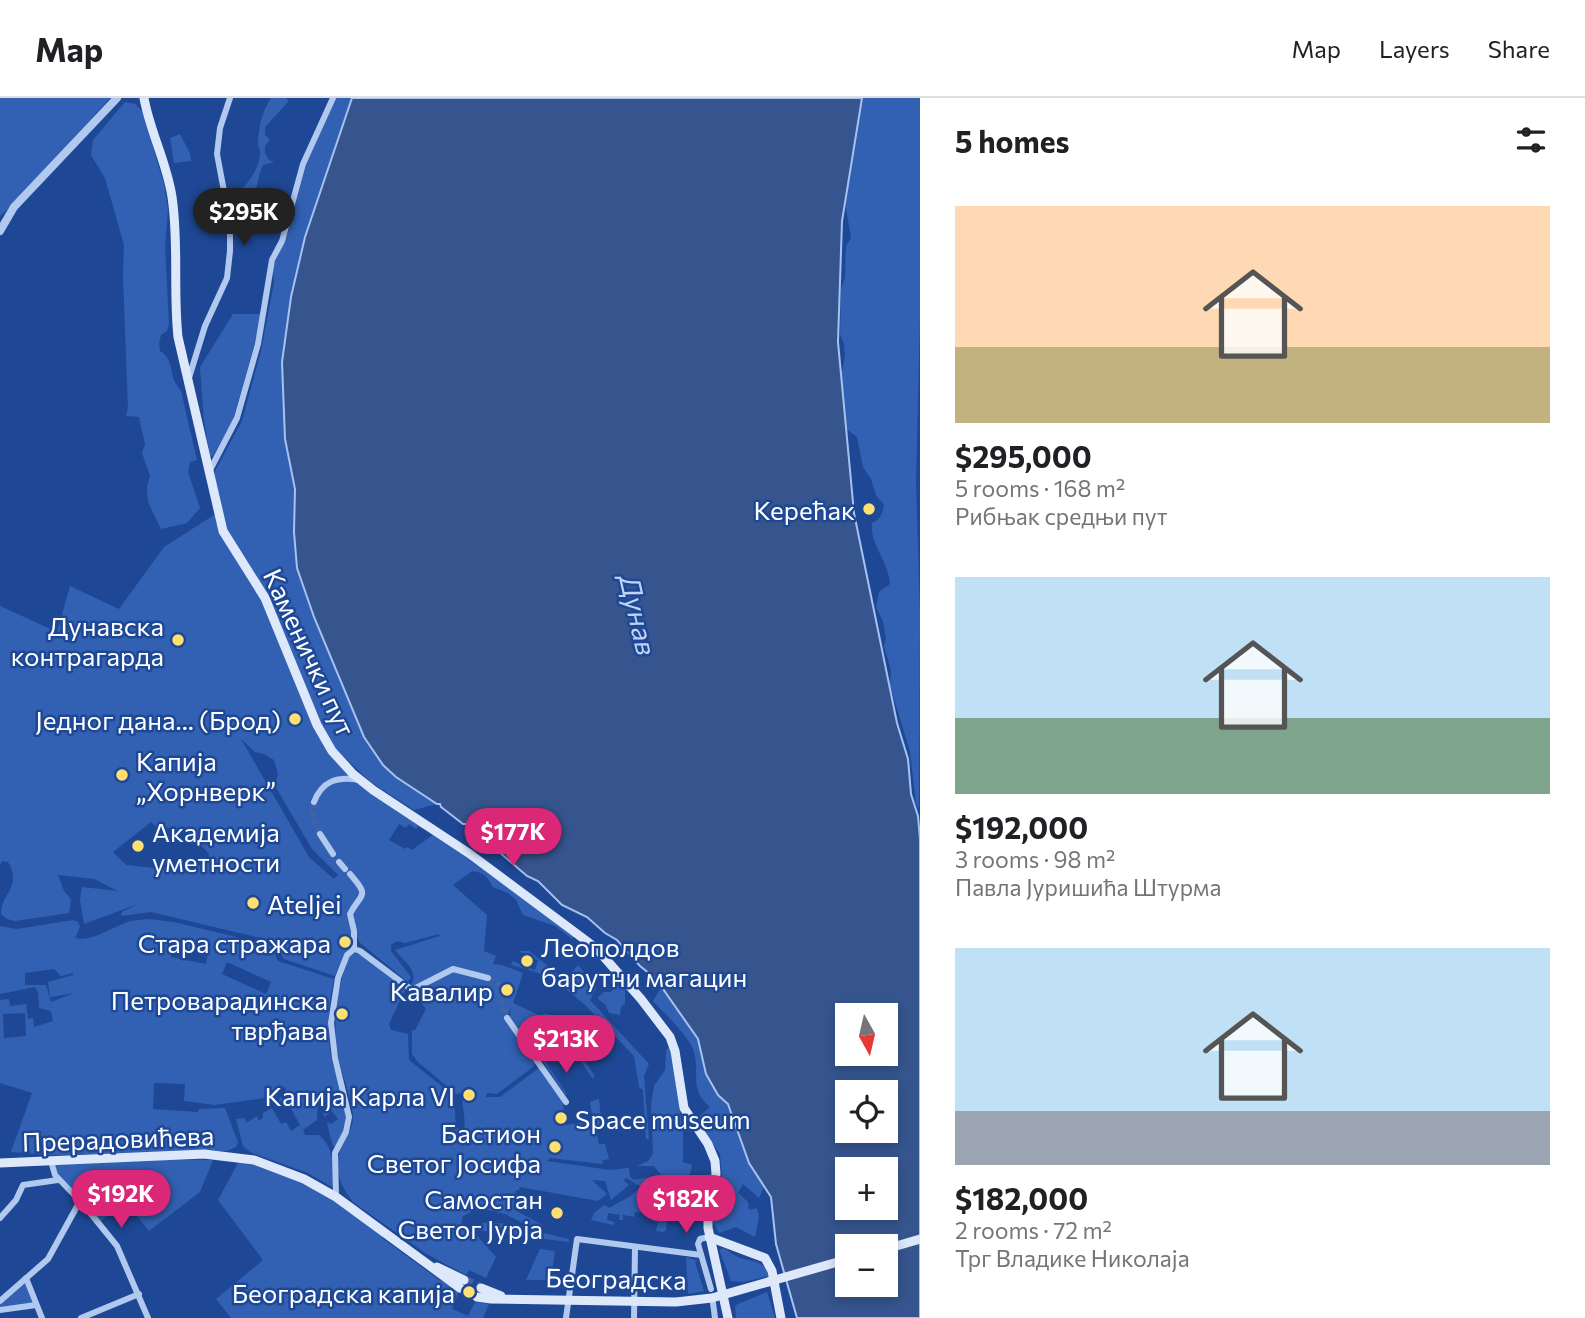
<!DOCTYPE html>
<meta charset="utf-8">
<style>
body{margin:0;font-family:Commissioner,sans-serif;background:#f6f6f6;color:#202124;height:100vh;display:flex;flex-direction:column;font-size:26px;white-space:nowrap}
*{box-sizing:border-box;margin:0}
p{font-size:23px;color:#757577}
.icon{flex:none;width:38px;height:38px;fill:none;stroke:currentColor;stroke-width:2;stroke-linecap:round;stroke-linejoin:round}
.map{position:relative;flex:1;overflow:hidden}
.sheet{display:flex;flex-direction:column;background:#fff;width:665px}
.sheet>*{flex:none}
.needle{width:46px;rotate:172deg}
.buttons{position:absolute;left:835px;top:905px;display:grid;gap:14px}
.buttons a{display:grid;place-items:center;width:63px;height:63px;border-radius:0px;background:#fff;box-shadow:0 4px 10px #0003;font-size:35px}
.price{position:absolute;translate:-50% -60px;padding:0 16px;border-radius:24px;background:#db2777;color:#fff;font-size:23px;line-height:46px;filter:drop-shadow(0 2px 4px #0008)}
.price::after{content:'';position:absolute;left:50%;top:42px;width:21px;height:16px;margin-left:-10px;background:inherit;clip-path:polygon(0 0,100% 0,50% 100%)}
.price.on{background:#222;color:#fff}
ul{padding:0;list-style:none}
li{display:grid;align-content:center;gap:14px;height:371px;padding:0 35px}
li span{display:grid;place-items:center;height:217px;border-radius:0px;color:#555}
li>.icon{margin-inline-start:auto}
span .icon{width:126px;height:126px;fill:#fffc;stroke-width:1}
li b{font-size:30px}
h2{display:flex;justify-content:space-between;align-items:center;height:84px;padding:0 35px;font-size:30px}
header{display:flex;align-items:center;gap:42px;box-sizing:border-box;height:98px;padding:0 35px;background:#fff;border-bottom:2px solid #e0e0e0}
header strong{font-size:33px}
nav{display:flex;gap:38px;margin-inline-start:auto;font-size:24px}
main{display:flex;flex:1;min-height:0}
.map>svg:first-child{display:block}
.green{fill:#3261b3;fill-rule:evenodd}
.water{fill:#36558e;stroke:#a5c2f0;stroke-width:2;fill-rule:evenodd}
.lines{fill:none;stroke-linecap:round;stroke-linejoin:round}
.minor-tunnel{stroke:#4063a5;stroke-width:6;stroke-dasharray:6 3;stroke-linecap:butt}
.secondary-tunnel{stroke:#4063a5;stroke-width:9;stroke-dasharray:9 4.5;stroke-linecap:butt}
.minor{stroke:#b1c8ef;stroke-width:6}
.tertiary{stroke:#b1c8ef;stroke-width:8}
.secondary{stroke:#dee8fb;stroke-width:9}
.secondary-bridge{stroke:#dee8fb;stroke-width:9}
.poi-dot{fill:#fee071;stroke:#1e4895;stroke-width:2.5}
.labels{text-anchor:middle;dominant-baseline:central;stroke-width:5;stroke-linejoin:round;paint-order:stroke}
.poi-label{font-size:26px;fill:#fff;stroke:#1e4895;text-anchor:end}
.street-label{font-size:26px;fill:#fff;stroke:#1e4895}
.water-label{font-size:28px;font-style:italic;fill:#bed3f5;stroke:#1e4895}
</style>
<header>
<strong>Map</strong>
<nav><a>Map</a><a>Layers</a><a>Share</a></nav>
</header>
<main>
<div class="map">
<svg width="920" height="1220" viewBox="0 0 920 1220">
<rect width="100%" height="100%" fill="#1e4895"/>
<g class="green">
<polygon points="0,0 110,0 15,105 0,118"/>
<path d="M271 0H287L288 4 265 29V37L270 42 265 48V55L269 62 274 64 263 67C258 77 259 87 253 97L256 107 248 116H243L239 123 233 121 231 105 240 100 242 90C251 83 260 66 260 55 260 43 257 55 258 43 259 28 262 14 271 0Z"/>
<polygon points="336,0 352,0 305,139 285,341 295,391 294,434 297,470 324,542 408,688 437,706 414,712 372,685 334,650 320,624 271,504 226,430 214,382 215,373 242,323 261,253 274,185 273,169 288,134 306,67"/>
<path d="M862 0H920V221L916 384 920 517 919 711 916 705 910 654 890 587 891 572 884 548 886 540 883 523 876 509 879 494 890 486C889 464 869 445 872 425 880 422 883 415 884 407L876 397 871 381 863 369 857 339 845 330 841 279 845 258 844 246 840 236 841 191 845 180 846 148 851 140 845 104Z"/>
<path d="M125 4 135 6 142 13 164 86 168 111 165 149 169 226 167 233 161 237 159 245 160 253C172 260 170 271 174 282 176 287 181 291 182 296 186 318 192 339 197 362L190 364 188 374 200 410 187 425 161 431 148 404 147 389 150 378 142 355 145 346 139 319 126 318 128 310 123 179 124 147 105 80 91 57 93 42Z"/>
<path d="M180 36C184 46 191 52 191 63L174 65 170 40Z"/>
<polygon points="233,216 263,216 233,322 213,358 210,358 204,323 200,269"/>
<path d="M214 417 255 487 330 654 424 729 423 731 418 728 416 731 409 726 406 730 399 726 389 742 405 751 407 749 412 752 434 736 449 744 575 838 572 841 555 828 523 817 516 802 508 795 493 789C487 778 485 775 472 773L453 787 487 817 484 853 496 858 493 866 502 867 523 875 513 905 541 918 546 915 548 917 526 930 528 933 523 936 510 919 511 909 506 923 535 965 533 969 497 996 487 995 486 999H500L539 970 562 1000 566 1027 593 1023 590 1004 599 1001 602 1029 596 1031 599 1046H605L609 1061 603 1062 602 1066 550 1060 547 1063 610 1072 629 1070 630 1079 634 1082 661 1077 654 1068H637L648 1063 653 1056 651 1007 654 988 665 972 666 953 670 947 683 1035V1064L692 1067 682 1109 678 1108 676 1121H668L666 1132 663 1134 656 1133 658 1124 653 1123V1116L635 1114 634 1119 623 1117V1122H619L620 1117 608 1115 607 1122 614 1124V1127L591 1122 594 1115 604 1107 610 1110C618 1103 629 1102 637 1092L657 1106 663 1077 658 1078 655 1098 627 1080 623 1082 629 1087 611 1102 605 1083 592 1082 607 1096 598 1103 520 1089 519 1092H516L513 1111 543 1127 539 1133 505 1116 479 1110 463 1118 461 1128H468L496 1159 486 1180 469 1172 466 1177 425 1155 353 1104C342 1090 333 1072 340 1054 344 1042 353 1033 353 1019 352 1000 343 981 339 962 331 927 337 889 350 856 365 852 393 881 405 892L389 926 391 932 408 936 409 962 454 998 456 1030 463 1031 465 1026 462 1001 471 997 476 998 477 993 456 996 417 963 412 956V932H415L426 911 414 896 450 873 488 878 457 869 448 871 414 888 411 887C420 874 403 862 395 852L440 838 439 836 405 845 397 843 391 847V853L411 879 408 884 359 844 356 834 335 878 284 861 273 843 151 814 121 818 122 814 138 806 84 826 80 802 82 789 118 793 94 781 58 777 64 793 71 801 69 815 15 823 7 821 1 816C0 797 23 788 8 764L2 763 0 767V508L57 534 70 488 119 511 164 449ZM241 641 255 654 264 656 274 662 278 675 275 688 312 751 338 777 334 781 309 759ZM151 724 157 730C178 727 196 740 209 756L208 761 190 774 126 767 113 754Z"/>
<path d="M148 821 174 824 269 847 272 850 278 863 334 881C328 908 327 932 331 959 335 977 351 1012 346 1029 344 1036 339 1043 336 1049L333 1048 327 1026 329 1024 331 1026 338 1021 332 1013 324 1019 320 993 318 996 317 1022 303 1032 305 1037H319C333 1047 336 1073 332 1089L308 1075 250 1054 243 1048 236 1021 245 1020 246 1025 257 1018 259 1023 263 1019V1015L272 1010 281 1026 286 1024 291 1033 300 1027 287 1003 280 1007 275 1005 285 996 286 989 273 993 272 999 215 1007 184 1003 185 986 154 985 153 1011 198 1014 199 1011 225 1010 238 1044 236 1049 227 1053 54 1057 11 1054 32 995 0 985V902L9 901 10 908 26 906 28 921 33 920 34 929 53 923 51 913 39 910 38 895 35 889 0 896V828L17 831 73 822 78 824 80 829 75 840C91 844 109 831 125 825 132 822 140 822 148 821ZM172 848 208 855 206 866 171 859ZM227 864 271 884 266 896 222 876ZM54 871 61 878 73 875 75 883 73 877 48 884 50 899 74 895 51 904 46 887H25V875ZM25 915 26 938 4 940 3 916Z"/>
<polygon points="518,853 529,853 563,880 560,885 533,873 511,867 513,863 535,872 538,862"/>
<polygon points="578,867 596,890 590,902 649,966 644,978 649,1041 646,1041 643,992 639,989 634,958 585,907 561,887"/>
<polygon points="620,887 625,891 625,906 621,909 620,917 609,915 605,906 598,901 598,899 604,894 611,894 614,889"/>
<path d="M661 890 675 905 682 919 698 941 706 976 718 996 728 1006 749 1065 764 1089 759 1100 743 1086 738 1095 748 1104 749 1112 757 1110 759 1118 755 1139 736 1129 719 1135 712 1122 722 1078 720 1056 696 1021 710 1009C689 991 700 978 694 954 690 939 664 915 653 903Z"/>
<polygon points="552,923 559,924 594,977 593,981 557,929 533,945 567,996 566,997 528,942 531,938 534,941 554,926"/>
<polygon points="149,1061 213,1062 200,1094 149,1133 125,1103 99,1125 53,1074 55,1067"/>
<path d="M239 1063C294 1071 340 1106 385 1138L382 1140 438 1181 460 1191 452 1211 468 1218 475 1204 489 1206 483 1220H231L216 1201 263 1162 218 1102Z"/>
<path d="M484 1125C513 1123 541 1136 569 1141V1144L476 1132 477 1127Z"/>
<path d="M724 1150C729 1154 734 1157 740 1160 753 1164 764 1162 769 1178L743 1184 731 1183 720 1154V1151Z"/>
<polygon points="540,1151 555,1153 551,1182 526,1182"/>
<polygon points="686,1159 698,1163 695,1164 704,1193 688,1196"/>
<polygon points="26,1180 36,1207 0,1212 0,1203"/>
<polygon points="767,1194 775,1220 736,1220 735,1208 738,1206"/>
</g>
<path class="water" d="M352 0H862L842 123 838 244 854 415 897 625 908 661 911 696 918 718 920 741V1220H797L776 1146 771 1099 749 1065 728 1006 718 997 706 976 698 941 656 881 640 868 617 842 605 835 587 819 562 807 538 783 527 778 470 729 469 726H463L441 709 440 706H437L396 679 383 667 364 639 314 519 297 470 294 434 295 391 285 341 282 264 291 199 305 139ZM847 917H886V956H847ZM847 994H886V1032H847ZM847 1071H886V1110H847ZM847 1148H886V1186H847Z"/>
<g class="lines">
<g class="minor-tunnel">
<polyline points="314,704 312,719 320,736"/>
<polyline points="488,880 499,887 503,910 507,920"/>
</g>
<g class="secondary-tunnel">
<polyline points="464,1182 481,1190"/>
<polyline points="460,1190 477,1199"/>
</g>
<g class="minor">
<polyline points="188,283 205,228 227,180 230,153 230,125 217,56 220,30 230,0"/>
<polyline points="209,374 237,320 258,246 272,162 282,143 303,66 333,0"/>
<path d="M314 704C322 683 337 678 359 682"/>
<polyline points="320,736 333,756"/>
<polyline points="339,764 345,771"/>
<path d="M350 776C371 800 361 794 350 816L354 833V851"/>
<polyline points="507,920 566,1004"/>
<polyline points="51,1063 55,1077 83,1106 117,1148 148,1220"/>
<polyline points="336,1099 335,1055 346,1034 349,1019 335,960 331,925 338,880 347,857 354,851 360,853 412,892 453,871 488,880"/>
<polyline points="0,1120 16,1102 23,1087 58,1082"/>
<polyline points="709,1139 700,1141 698,1146 711,1191"/>
<polyline points="26,1180 42,1220"/>
<polyline points="0,1203 48,1161 80,1103"/>
<polyline points="713,1205 715,1220"/>
<polyline points="0,1212 36,1207"/>
<polyline points="81,1220 139,1196"/>
<polyline points="566,1220 577,1141 701,1157"/>
<polyline points="634,1220 635,1149"/>
</g>
<polyline class="tertiary" points="0,133 14,109 117,0"/>
<g class="secondary">
<path d="M144 0C150 34 167 65 172 99 179 145 173 192 178 239L223 433 265 500 317 627 332 653 353 676 373 692 470 756 596 850 641 901 670 939 675 953 684 1010 708 1046 715 1063 716 1076 708 1113V1130L728 1220"/>
<polyline points="0,1065 204,1056 254,1062 304,1081 336,1099 460,1190"/>
<polyline points="709,1139 765,1160 772,1173 781,1220"/>
<polyline points="886,1151 920,1141"/>
<polyline points="437,1169 464,1182"/>
<polyline points="481,1190 501,1198"/>
<polyline points="477,1199 491,1201 676,1204 712,1200 768,1184"/>
</g>
<polyline class="secondary-bridge" points="768,1184 841,1163"/>
</g>
<g class="poi-dot">
<circle cx="869" cy="411" r="7"/>
<circle cx="178" cy="542" r="7"/>
<circle cx="295" cy="621" r="7"/>
<circle cx="122" cy="677" r="7"/>
<circle cx="138" cy="748" r="7"/>
<circle cx="253" cy="805" r="7"/>
<circle cx="345" cy="844" r="7"/>
<circle cx="527" cy="863" r="7"/>
<circle cx="507" cy="892" r="7"/>
<circle cx="342" cy="916" r="7"/>
<circle cx="469" cy="997" r="7"/>
<circle cx="561" cy="1020" r="7"/>
<circle cx="555" cy="1049" r="7"/>
<circle cx="557" cy="1115" r="7"/>
<circle cx="469" cy="1194" r="7"/>
</g>
<g class="labels">
<g class="poi-label">
<text x="855" y="411">Керећак</text>
<text x="164" y="527">Дунавска<tspan x="164" dy="30">контрагарда</tspan></text>
<text x="281" y="621">Једног дана... (Брод)</text>
<text x="136" y="662" text-anchor="start">Капија<tspan x="136" dy="30">„Хорнверк”</tspan></text>
<text x="152" y="733" text-anchor="start">Академија<tspan x="152" dy="30">уметности</tspan></text>
<text x="267" y="805" text-anchor="start">Ateljei</text>
<text x="331" y="844">Стара стражара</text>
<text x="541" y="848" text-anchor="start">Леополдов<tspan x="541" dy="30">барутни магацин</tspan></text>
<text x="493" y="892">Кавалир</text>
<text x="328" y="901">Петроварадинска<tspan x="328" dy="30">тврђава</tspan></text>
<text x="455" y="997">Капија Карла VI</text>
<text x="575" y="1020" text-anchor="start">Space museum</text>
<text x="541" y="1034">Бастион<tspan x="541" dy="30">Светог Јосифа</tspan></text>
<text x="543" y="1100">Самостан<tspan x="543" dy="30">Светог Јурја</tspan></text>
<text x="455" y="1194">Београдска капија</text>
</g>
<g class="street-label">
<text transform="translate(310 554) rotate(65)">Каменички пут</text>
<text transform="translate(118 1040) rotate(-2)">Прерадовићева</text>
<text transform="translate(616 1180) rotate(1)">Београдска</text>
</g>
<g class="water-label">
<text transform="translate(639 517) rotate(77)">Дунав</text>
</g>
</g>
</svg>
<div class="buttons">
<a><svg class="needle" viewBox="-14 -14 28 28"><path d="M0-13l5 13h-10z" fill="#e53935"/><path d="M0 13l5-13h-10z" fill="#757577"/></svg></a>
<a><svg class="icon" aria-label="locate" viewBox="0 0 24 24"><circle cx="12" cy="12" r="6"/><path d="M12 2v4M12 18v4M2 12h4M18 12h4"/></svg></a>
<a>+</a>
<a>−</a>
</div>
<b class="price on" style="left:244px;top:150px">$295K</b>
<b class="price" style="left:513px;top:770px">$177K</b>
<b class="price" style="left:566px;top:977px">$213K</b>
<b class="price" style="left:121px;top:1132px">$192K</b>
<b class="price" style="left:686px;top:1137px">$182K</b>
</div>
<section class="sheet">
<h2>5 homes<svg class="icon" aria-label="filters" viewBox="0 0 24 24"><path d="M4 7h16M4 17h16"/><circle cx="9" cy="7" r="2"/><circle cx="15" cy="17" r="2"/></svg></h2>
<ul>
<li><span style="background:linear-gradient(#ffd9b3 65%,#c2b280 0)"><svg class="icon" aria-label="home" viewBox="0 0 24 24"><path d="M3 11l9-7 9 7M6 9v11h12V9"/></svg></span><div><b>$295,000</b><p>5 rooms · 168 m²</p><p>Рибњак средњи пут</p></div></li>
<li><span style="background:linear-gradient(#bfe0f5 65%,#7fa58c 0)"><svg class="icon" aria-label="home" viewBox="0 0 24 24"><path d="M3 11l9-7 9 7M6 9v11h12V9"/></svg></span><div><b>$192,000</b><p>3 rooms · 98 m²</p><p>Павла Јуришића Штурма</p></div></li>
<li><span style="background:linear-gradient(#bfe0f5 75%,#9aa5b1 0)"><svg class="icon" aria-label="home" viewBox="0 0 24 24"><path d="M3 11l9-7 9 7M6 9v11h12V9"/></svg></span><div><b>$182,000</b><p>2 rooms · 72 m²</p><p>Трг Владике Николаја</p></div></li>
</ul>
</section>
</main>
